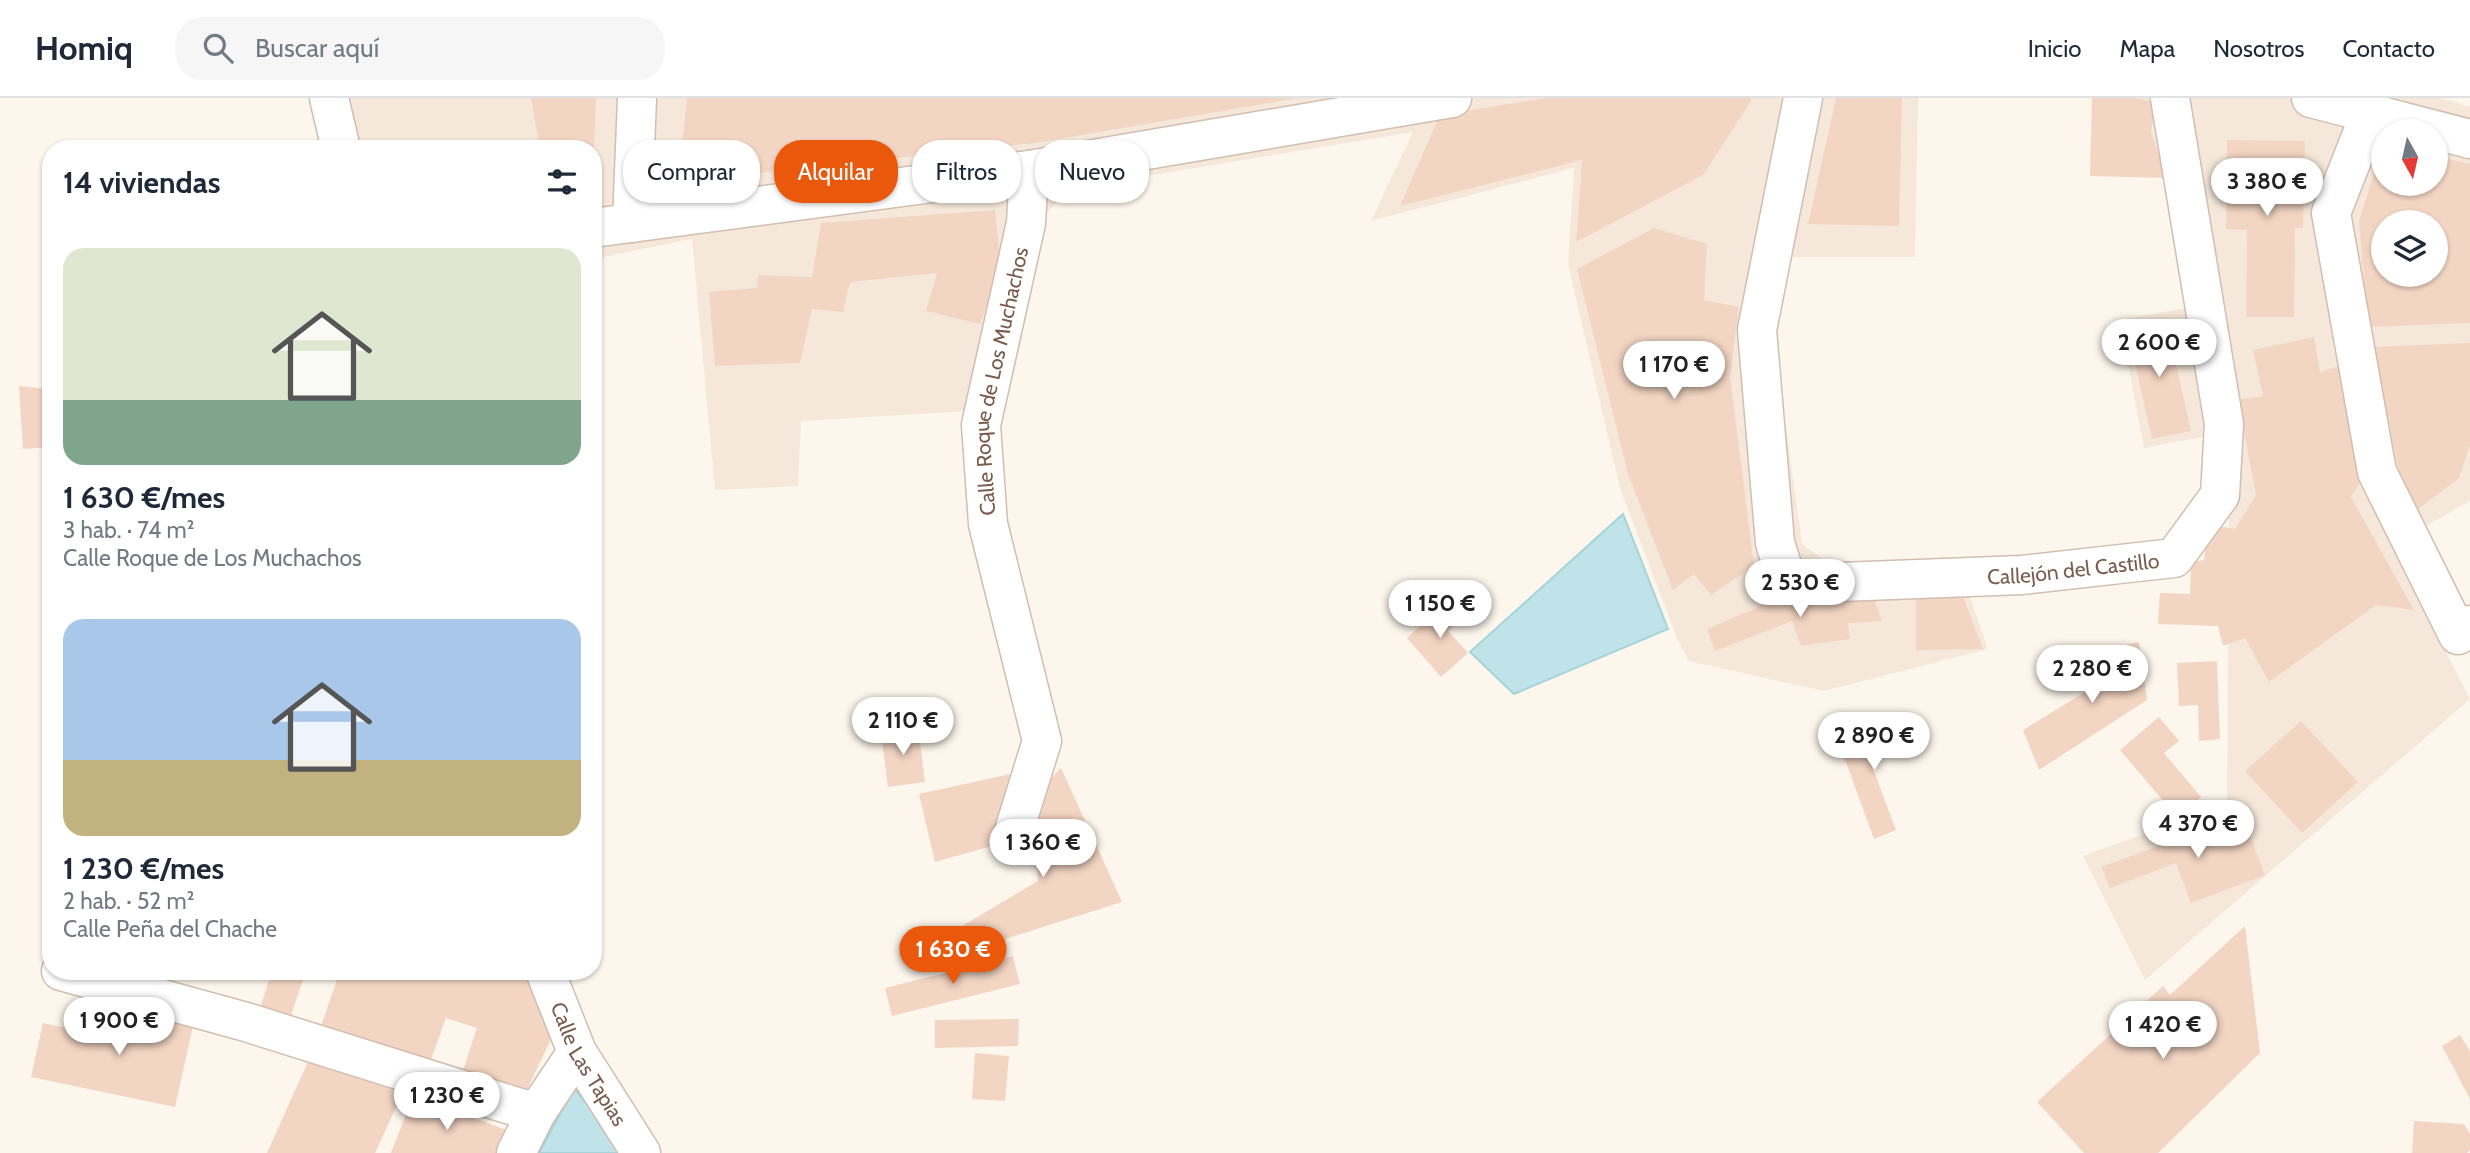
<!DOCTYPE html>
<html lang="es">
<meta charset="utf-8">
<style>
body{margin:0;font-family:Cabin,sans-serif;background:#f6f6f7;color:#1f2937;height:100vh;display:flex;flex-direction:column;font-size:26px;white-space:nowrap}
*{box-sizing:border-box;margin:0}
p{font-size:23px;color:#747a83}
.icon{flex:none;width:38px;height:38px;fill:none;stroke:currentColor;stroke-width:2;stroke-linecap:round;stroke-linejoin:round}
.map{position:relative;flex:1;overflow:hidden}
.side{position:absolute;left:42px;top:42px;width:560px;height:840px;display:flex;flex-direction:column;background:#fff;border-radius:28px;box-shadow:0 2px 5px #0004}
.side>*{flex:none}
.guide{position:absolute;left:623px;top:42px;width:665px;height:63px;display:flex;gap:14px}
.needle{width:46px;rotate:172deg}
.controls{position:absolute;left:2371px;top:21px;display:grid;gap:14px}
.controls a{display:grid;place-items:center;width:77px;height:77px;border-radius:50%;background:#fff;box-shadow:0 2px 5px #0004;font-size:35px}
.price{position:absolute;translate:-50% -60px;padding:0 16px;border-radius:24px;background:#fff;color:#222;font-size:23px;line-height:46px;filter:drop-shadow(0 2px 4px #0008)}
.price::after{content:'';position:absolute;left:50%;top:42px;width:21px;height:16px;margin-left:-10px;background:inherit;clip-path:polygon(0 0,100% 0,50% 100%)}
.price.current{background:#ea580c;color:#fff}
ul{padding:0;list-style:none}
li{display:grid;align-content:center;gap:14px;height:371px;padding:0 21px}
li span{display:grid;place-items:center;height:217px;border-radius:21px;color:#555}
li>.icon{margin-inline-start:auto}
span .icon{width:126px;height:126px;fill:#fffc;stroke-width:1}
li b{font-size:30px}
h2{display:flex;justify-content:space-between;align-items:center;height:84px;padding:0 21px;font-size:30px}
.pill{padding:0 24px;border-radius:28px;background:#fff;box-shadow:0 2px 5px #0004;font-size:24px;line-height:63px}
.pill.current{background:#ea580c;color:#fff}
header{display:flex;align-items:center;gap:42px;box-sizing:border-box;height:98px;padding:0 35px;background:#fff;border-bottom:2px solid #e0e1e3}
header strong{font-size:33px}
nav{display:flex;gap:38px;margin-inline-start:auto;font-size:24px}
.search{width:490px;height:63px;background:#f6f6f7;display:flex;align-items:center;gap:18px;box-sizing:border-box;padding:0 24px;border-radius:28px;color:#747a83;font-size:26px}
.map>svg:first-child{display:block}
.residential{fill:#f5e8da;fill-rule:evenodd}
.water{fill:#bfe3e8;stroke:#a5d3da;stroke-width:2}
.building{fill:#f3d5c3;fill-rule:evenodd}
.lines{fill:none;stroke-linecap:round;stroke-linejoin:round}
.minor-casing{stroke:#d1beb0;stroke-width:41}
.tertiary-casing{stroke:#d1beb0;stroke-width:41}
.minor{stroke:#fff;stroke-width:38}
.tertiary{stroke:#fff;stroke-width:38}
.labels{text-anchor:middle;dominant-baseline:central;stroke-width:6;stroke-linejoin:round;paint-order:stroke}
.street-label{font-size:21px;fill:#7a5c4d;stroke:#fffaf3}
</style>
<header>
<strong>Homiq</strong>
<div class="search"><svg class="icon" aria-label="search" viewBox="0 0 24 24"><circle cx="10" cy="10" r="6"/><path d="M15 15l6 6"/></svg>Buscar aquí</div>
<nav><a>Inicio</a><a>Mapa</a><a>Nosotros</a><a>Contacto</a></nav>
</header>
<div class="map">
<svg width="2470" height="1055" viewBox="0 0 2470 1055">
<rect width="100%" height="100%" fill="#fdf6ec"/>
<g class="residential">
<polygon points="316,0 1918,0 1915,159 1787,159 1773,234 1802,446 1833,468 1960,471 1988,551 1823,593 1689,563 1677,540 1620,390 1568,166 1574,70 1371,123 1413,34 1068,91 1042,121 1003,311 801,323 798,388 715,392 692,141 593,161 593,51 328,51"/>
<path d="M2092 0H2441L2470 9V403L2391 448 2470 601 2145 882 2083 758 2227 706 2229 423 2213 337 2144 350 2120 222 2190 209 2166 80ZM2384 33H2436V86H2384ZM2384 124H2436V177H2384Z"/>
</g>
<g class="water">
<polygon points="1623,416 1668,531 1514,596 1470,554"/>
<polygon points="574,990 627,1055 539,1055"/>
</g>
<g class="building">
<polygon points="531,0 596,0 594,51 540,51"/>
<polygon points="687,0 1292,0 1292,1 1035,45 678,84"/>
<polygon points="1546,0 1751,0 1751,3 1703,77 1576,144 1582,62 1400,108 1440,17"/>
<polygon points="1836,0 1902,0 1899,128 1808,126"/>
<polygon points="2092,0 2135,0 2158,5 2151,33 2166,80 2090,78"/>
<polygon points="2227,42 2305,43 2303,130 2295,130 2294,219 2246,219 2247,132 2226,131"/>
<path d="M2383 46 2384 86H2436V58L2470 66V225L2368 229 2359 123ZM2384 124H2436V177H2384Z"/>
<polygon points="995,112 1001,171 980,226 926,213 937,175 850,184 843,214 812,211 800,265 715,268 709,194 757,190 758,177 812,179 821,125"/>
<polygon points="1654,130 1707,146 1704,202 1739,209 1730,278 1754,468 1711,497 1694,476 1673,492 1628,376 1577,171"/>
<polygon points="2166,222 2191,333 2152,341 2127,230"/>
<polygon points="2314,239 2320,274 2340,268 2365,377 2351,399 2414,512 2376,507 2269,584 2245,540 2223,548 2218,528 2158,526 2160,495 2190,496 2191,464 2204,462 2209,426 2235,431 2256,397 2238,302 2263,298 2253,252"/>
<polygon points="2470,245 2470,347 2459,380 2408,419 2374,249"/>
<polygon points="19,288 51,291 51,349 23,351"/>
<polygon points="1872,495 1882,523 1848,525 1850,541 1801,548 1792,523 1715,553 1707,531 1777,501"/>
<polygon points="1916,496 1962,496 1983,551 1916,552"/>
<polygon points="1449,503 1463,519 1448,533 1468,555 1441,579 1407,540"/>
<polygon points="2139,544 2147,602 2039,672 2023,632 2098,586 2093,554"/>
<polygon points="2217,563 2220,641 2199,643 2198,607 2179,608 2177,565"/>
<polygon points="2159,619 2179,643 2164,655 2201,699 2177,719 2120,652"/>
<polygon points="1907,620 1914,640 1868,657 1896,732 1874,741 1839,645"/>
<polygon points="2301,623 2358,684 2302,735 2245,673"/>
<polygon points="918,629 925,684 888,689 881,635"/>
<polygon points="1061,670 1122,804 920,868 915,856 1038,783 1032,699"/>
<polygon points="1015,675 995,747 935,764 919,696"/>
<polygon points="2242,717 2265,777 2191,805 2176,765 2110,790 2101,769"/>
<polygon points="2245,828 2260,955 2158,1055 2084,1055 2037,1004 2163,888 2170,897"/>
<polygon points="1013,858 1020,886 892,918 885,890"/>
<polygon points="272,873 306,873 290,920 260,910"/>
<polygon points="340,873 536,875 552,939 523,1000 461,978 477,930 446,920 429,967 320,931"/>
<polygon points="124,909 194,924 175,1009 31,979 43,925 117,941"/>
<polygon points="1019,921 1018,948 935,950 935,922"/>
<polygon points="2460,937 2470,953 2470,1001 2442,948"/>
<polygon points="975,955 1009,958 1005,1003 972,1001"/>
<polygon points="311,957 404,992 375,1055 267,1055"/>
<polygon points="413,998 515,1035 504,1055 391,1055"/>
<polygon points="2414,1023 2464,1026 2470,1036 2470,1052 2467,1055 2412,1055"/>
</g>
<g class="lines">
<g class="minor-casing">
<g id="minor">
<polyline points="329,0 341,51"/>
<path id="s1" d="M1803 0 1757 232 1775 445 1788 486 2022 477 2174 460 2220 397 2224 326 2170 0"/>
<polyline points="2370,16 2331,115 2377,374 2458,537 2470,527"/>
<polyline points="632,125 637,0"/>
<polyline points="593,130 1029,72 1452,0"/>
<path id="s2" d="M1013 736 1042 643 988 426 981 327 1026 125 1029 72"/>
<polyline points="61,873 246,924 536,1015"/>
<path id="s3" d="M545 873 577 954 641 1055"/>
<polyline points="516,1055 536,1015 577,954"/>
</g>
</g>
<g class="tertiary-casing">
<polyline id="tertiary" points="2311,0 2470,41"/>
</g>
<use href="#minor" class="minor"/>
<use href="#tertiary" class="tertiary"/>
</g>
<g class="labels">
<g class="street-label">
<text stroke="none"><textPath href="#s2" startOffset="466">Calle Roque de Los Muchachos</textPath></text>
<text stroke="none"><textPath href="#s1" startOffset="779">Callejón del Castillo</textPath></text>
<text stroke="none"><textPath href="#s3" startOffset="103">Calle Las Tapias</textPath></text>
</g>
</g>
</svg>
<div class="controls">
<a><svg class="needle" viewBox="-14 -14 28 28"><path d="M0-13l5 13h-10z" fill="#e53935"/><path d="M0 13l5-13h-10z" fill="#747a83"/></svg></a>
<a><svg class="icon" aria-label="layers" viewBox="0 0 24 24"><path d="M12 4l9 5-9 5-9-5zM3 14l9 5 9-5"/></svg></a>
</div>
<b class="price" style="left:2267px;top:120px">3 380 €</b>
<b class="price" style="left:2159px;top:281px">2 600 €</b>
<b class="price" style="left:1674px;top:303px">1 170 €</b>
<b class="price" style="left:1800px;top:521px">2 530 €</b>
<b class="price" style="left:1440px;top:542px">1 150 €</b>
<b class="price" style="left:2092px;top:607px">2 280 €</b>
<b class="price" style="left:903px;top:659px">2 110 €</b>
<b class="price" style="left:1874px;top:674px">2 890 €</b>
<b class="price" style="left:2198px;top:762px">4 370 €</b>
<b class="price" style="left:1043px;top:781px">1 360 €</b>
<b class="price current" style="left:953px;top:888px">1 630 €</b>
<b class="price" style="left:119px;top:959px">1 900 €</b>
<b class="price" style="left:2163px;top:963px">1 420 €</b>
<b class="price" style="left:447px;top:1034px">1 230 €</b>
<div class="guide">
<a class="pill">Comprar</a>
<a class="pill current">Alquilar</a>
<a class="pill">Filtros</a>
<a class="pill">Nuevo</a>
</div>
<section class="side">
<h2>14 viviendas<svg class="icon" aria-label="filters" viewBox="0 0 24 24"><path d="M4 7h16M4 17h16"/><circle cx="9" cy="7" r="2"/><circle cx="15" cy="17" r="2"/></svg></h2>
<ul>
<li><span style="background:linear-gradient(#dfe7d0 70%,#7fa58c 0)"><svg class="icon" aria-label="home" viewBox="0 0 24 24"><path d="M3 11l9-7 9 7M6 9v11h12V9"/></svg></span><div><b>1 630 €/mes</b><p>3 hab. · 74 m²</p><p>Calle Roque de Los Muchachos</p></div></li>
<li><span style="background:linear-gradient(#a9c7e8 65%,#c2b280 0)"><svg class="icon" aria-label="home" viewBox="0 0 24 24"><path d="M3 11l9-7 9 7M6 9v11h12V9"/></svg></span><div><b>1 230 €/mes</b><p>2 hab. · 52 m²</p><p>Calle Peña del Chache</p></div></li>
</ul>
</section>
</div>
